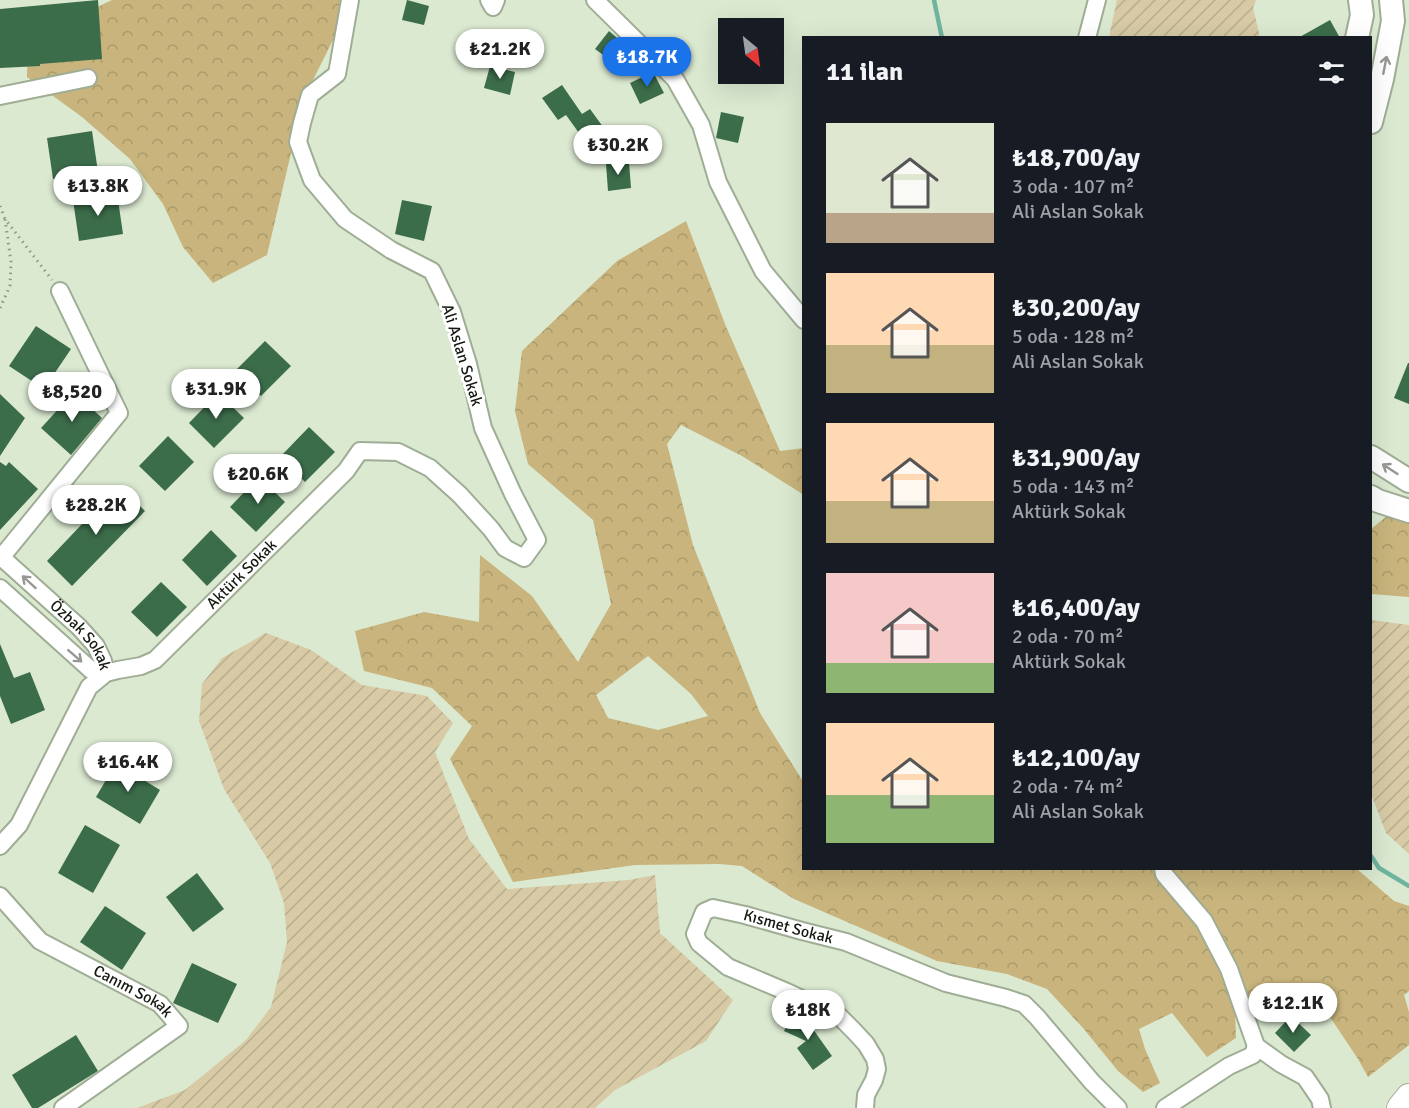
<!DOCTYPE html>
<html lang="tr">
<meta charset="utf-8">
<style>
body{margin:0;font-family:Signika,sans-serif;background:#242831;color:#f1f3f6;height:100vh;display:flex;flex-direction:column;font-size:22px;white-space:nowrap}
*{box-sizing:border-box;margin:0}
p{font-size:20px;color:#9ea1a6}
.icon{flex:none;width:33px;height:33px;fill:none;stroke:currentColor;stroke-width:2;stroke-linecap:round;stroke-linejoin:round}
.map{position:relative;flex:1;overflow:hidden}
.details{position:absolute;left:802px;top:36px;width:570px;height:834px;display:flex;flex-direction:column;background:#171b24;border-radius:0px;box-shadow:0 6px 24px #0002}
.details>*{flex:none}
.needle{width:39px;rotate:151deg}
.tools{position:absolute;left:718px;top:18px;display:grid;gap:12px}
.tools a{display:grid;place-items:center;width:66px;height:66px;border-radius:0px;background:#171b24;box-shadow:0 6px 24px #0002;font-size:30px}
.price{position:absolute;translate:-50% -51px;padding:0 14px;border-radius:21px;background:#fff;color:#222;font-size:20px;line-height:39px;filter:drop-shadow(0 2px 3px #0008)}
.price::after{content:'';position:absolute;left:50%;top:36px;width:18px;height:14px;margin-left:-9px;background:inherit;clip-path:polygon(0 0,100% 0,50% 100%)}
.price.active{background:#1a73e8;color:#fff}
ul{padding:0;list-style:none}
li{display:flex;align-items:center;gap:18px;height:150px;padding:0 24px}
li span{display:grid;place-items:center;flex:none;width:168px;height:120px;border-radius:0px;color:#555}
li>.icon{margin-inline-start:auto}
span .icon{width:72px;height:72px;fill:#fffc;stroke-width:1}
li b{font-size:26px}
h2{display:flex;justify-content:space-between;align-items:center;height:72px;padding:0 24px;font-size:26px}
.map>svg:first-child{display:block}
.forest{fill:url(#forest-crowns);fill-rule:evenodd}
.garden{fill:url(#garden-furrows)}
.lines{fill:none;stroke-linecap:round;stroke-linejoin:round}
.stream{stroke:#6fb49f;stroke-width:4.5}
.building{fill:#3c6d4b}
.street-casing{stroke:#9fad95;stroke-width:20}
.secondary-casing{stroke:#9fad95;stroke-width:26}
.primary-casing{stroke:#9fad95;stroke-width:28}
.path{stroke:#8e9886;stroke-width:3;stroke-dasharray:1.5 4.5;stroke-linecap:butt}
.street{stroke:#fff;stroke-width:16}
.secondary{stroke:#fff;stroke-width:22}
.primary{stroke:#fff;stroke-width:26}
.oneway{stroke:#969894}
.labels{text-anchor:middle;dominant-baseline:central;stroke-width:6;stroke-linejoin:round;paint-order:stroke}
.street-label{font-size:16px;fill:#151a11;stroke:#fff}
</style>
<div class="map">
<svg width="1409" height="1108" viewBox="0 0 1409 1108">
<defs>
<pattern id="forest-crowns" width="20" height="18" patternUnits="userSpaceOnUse" patternTransform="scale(1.5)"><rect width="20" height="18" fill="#c8b47c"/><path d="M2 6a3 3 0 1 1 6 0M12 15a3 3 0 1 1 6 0" fill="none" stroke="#ab9a6a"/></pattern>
<pattern id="garden-furrows" width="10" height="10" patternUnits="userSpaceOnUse" patternTransform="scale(1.5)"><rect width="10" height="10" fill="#d7caa5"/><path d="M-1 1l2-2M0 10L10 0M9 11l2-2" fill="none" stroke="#b8ad8d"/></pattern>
</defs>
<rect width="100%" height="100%" fill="#dbe9d1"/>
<g class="forest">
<polygon points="112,0 351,0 350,6 304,98 267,255 213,283 183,247 163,204 130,159 82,117 27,77 28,32 68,21"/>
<path d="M686 221 725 324 780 451 804 448V495L742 456 681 425 667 444 693 545 760 713 804 783V868L1357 869 1394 901 1409 906V991L1404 995 1409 1012V1045L1368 1077 1358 1059 1328 1014 1297 998 1235 1009 1236 1038 1207 1057 1172 1013 1139 1029 1145 1049 1160 1083 1143 1092 1118 1071 1083 1028 1047 989 1007 974 937 961 794 899 742 866 719 864 635 865 513 882 450 759 472 726 432 688 364 671 355 631 424 612 479 622 480 555 532 596 578 662 611 604 593 520 528 464 515 411 522 351 617 261ZM648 656 691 694 708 716 658 730 608 718 596 695Z"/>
<polygon points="1387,516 1409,523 1409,597 1371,594 1371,529"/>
</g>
<g class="garden">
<polygon points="1117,0 1256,0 1253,8 1260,37 1109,37"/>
<polygon points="1371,620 1409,625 1409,854 1386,833 1371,794"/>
<polygon points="266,633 311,650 362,685 427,696 453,723 435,752 469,839 507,889 629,880 655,875 660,933 733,1000 706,1041 615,1090 595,1108 137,1108 185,1090 246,1040 271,1007 287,942 284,903 270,863 224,789 199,721 202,684 222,658"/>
</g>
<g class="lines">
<g class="stream">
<polyline points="934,0 942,38"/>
<polyline points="1371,856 1379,868 1409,886"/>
</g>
</g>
<g class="building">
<polygon points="98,0 102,59 40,64 40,66 0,68 0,9"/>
<polygon points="407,0 429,6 424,25 402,20"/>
<polygon points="1330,20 1340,38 1298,38"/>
<polygon points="609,31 629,48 617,65 595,49"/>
<polygon points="490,66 515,72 510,95 484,88"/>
<polygon points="653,72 664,93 640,104 630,83"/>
<polygon points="562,85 582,114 590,109 606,131 587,144 566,115 558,120 542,98"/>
<polygon points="721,112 744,117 738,143 716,138"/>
<polygon points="92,131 98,172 53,179 47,138"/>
<polygon points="629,162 631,188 608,191 606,164"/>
<polygon points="117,193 123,234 79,241 73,200"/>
<polygon points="402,200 432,206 424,241 395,234"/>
<polygon points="36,326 71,349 44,389 9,366"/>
<polygon points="265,341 291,366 261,396 235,371"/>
<polygon points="1408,363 1409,363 1409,404 1394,398"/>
<polygon points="74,392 102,418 71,455 41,428"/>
<polygon points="218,393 244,418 214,448 189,423"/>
<polygon points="0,394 25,418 0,456"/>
<polygon points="309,427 335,452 305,482 280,457"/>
<polygon points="168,436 194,462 165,491 139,466"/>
<polygon points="0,462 6,466 9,462 38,489 0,530"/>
<polygon points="259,477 285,502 256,532 230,507"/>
<polygon points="119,485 145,511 72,586 47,561"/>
<polygon points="211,530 237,556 207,586 182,560"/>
<polygon points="161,582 187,607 157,637 131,612"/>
<polygon points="0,644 14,678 30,672 45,710 11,724 0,696"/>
<polygon points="116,763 160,790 140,824 96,797"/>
<polygon points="85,825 120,845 93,893 58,873"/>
<polygon points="197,873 224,909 193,932 166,897"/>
<polygon points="105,906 146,933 122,970 80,942"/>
<polygon points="192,963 237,984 218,1023 173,1003"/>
<polygon points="793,1012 809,1020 808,1022 832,1056 813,1070 797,1048 806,1041 784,1031"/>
<polygon points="1291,1016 1311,1035 1294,1052 1275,1033"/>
<polygon points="76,1035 98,1071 38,1108 32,1108 12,1075"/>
</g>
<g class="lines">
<g class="street-casing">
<g id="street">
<polyline points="489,0 493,7 496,0"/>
<polyline points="595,0 675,79 701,125 718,182 763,271 804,320"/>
<polyline points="1087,38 1097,0"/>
<polyline points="0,96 88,78"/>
<path id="s1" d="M0 556 79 627 96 646 103 661 106 673 91 670 0 588"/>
<polyline points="0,559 119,413 60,291"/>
<path id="s2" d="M0 846 19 825 89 687 106 673 118 670 141 666 155 660 346 471 360 451 398 452 430 468 460 495 491 529 505 548 524 558 537 540 513 494 483 428 468 364 452 312 432 271 391 250 345 219 312 180 298 142 302 123 310 95 337 74 350 0"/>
<polyline points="1163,868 1164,874 1204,921 1229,969 1256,1046 1281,1064 1305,1077 1320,1099 1322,1108"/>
<path id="s3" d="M0 896 40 941 160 1004 179 1026 63 1108"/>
<path id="s4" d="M865 1108 866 1095 874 1080 877 1069 875 1059 866 1044 854 1031 840 1017 787 992 728 967 699 943 695 934 704 912 713 908 745 915 802 931 846 942 946 983 1006 998 1024 1004 1037 1017 1092 1082 1118 1108"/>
<polyline points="1165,1108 1229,1066 1253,1055 1256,1046"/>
</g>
</g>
<g class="secondary-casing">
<g id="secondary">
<polyline points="1357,38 1362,15 1360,0"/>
<polyline points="1371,122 1382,79 1393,21 1391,0"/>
<polyline points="1371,457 1409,481"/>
<polyline points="1371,497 1378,501 1409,511"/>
</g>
</g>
<g class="primary-casing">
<polyline id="primary" points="1400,1108 1409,1097"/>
</g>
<g class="path">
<polyline points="0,206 5,219"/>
<polyline points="0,308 10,286 11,262 5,219 52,280"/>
</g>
<use href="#street" class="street"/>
<use href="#secondary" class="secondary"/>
<use href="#primary" class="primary"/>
</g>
<defs><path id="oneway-shaft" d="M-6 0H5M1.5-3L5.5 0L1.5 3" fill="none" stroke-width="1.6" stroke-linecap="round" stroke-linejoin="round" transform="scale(1.5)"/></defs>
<g class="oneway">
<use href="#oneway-shaft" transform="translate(1385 65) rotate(-79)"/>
<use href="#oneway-shaft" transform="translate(1390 469) rotate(-147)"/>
<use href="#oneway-shaft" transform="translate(29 582) rotate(-138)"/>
<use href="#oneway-shaft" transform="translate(75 656) rotate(41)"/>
</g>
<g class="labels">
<g class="street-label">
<text transform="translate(462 355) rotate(73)">Ali Aslan Sokak</text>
<text stroke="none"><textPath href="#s2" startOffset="378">Aktürk Sokak</textPath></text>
<text stroke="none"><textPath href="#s1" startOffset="114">Özbak Sokak</textPath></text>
<text stroke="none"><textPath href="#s4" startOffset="388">Kısmet Sokak</textPath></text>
<text stroke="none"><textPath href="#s3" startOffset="166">Canım Sokak</textPath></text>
</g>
</g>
</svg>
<div class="tools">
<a><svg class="needle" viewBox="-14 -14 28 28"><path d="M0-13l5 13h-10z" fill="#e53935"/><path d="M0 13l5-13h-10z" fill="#9ea1a6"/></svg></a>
</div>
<b class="price" style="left:500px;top:80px">₺21.2K</b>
<b class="price active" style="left:647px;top:88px">₺18.7K</b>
<b class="price" style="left:618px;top:176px">₺30.2K</b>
<b class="price" style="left:98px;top:217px">₺13.8K</b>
<b class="price" style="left:216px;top:420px">₺31.9K</b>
<b class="price" style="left:72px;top:423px">₺8,520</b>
<b class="price" style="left:258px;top:505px">₺20.6K</b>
<b class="price" style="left:96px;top:536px">₺28.2K</b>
<b class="price" style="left:128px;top:793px">₺16.4K</b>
<b class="price" style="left:1293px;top:1034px">₺12.1K</b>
<b class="price" style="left:808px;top:1041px">₺18K</b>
<section class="details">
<h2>11 ilan<svg class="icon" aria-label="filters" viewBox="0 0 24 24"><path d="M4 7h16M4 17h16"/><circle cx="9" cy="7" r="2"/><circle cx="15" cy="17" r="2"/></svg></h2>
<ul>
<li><span style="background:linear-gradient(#dfe7d0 75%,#b9a48a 0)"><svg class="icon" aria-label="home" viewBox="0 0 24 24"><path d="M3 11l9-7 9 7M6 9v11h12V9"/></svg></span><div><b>₺18,700/ay</b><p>3 oda · 107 m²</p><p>Ali Aslan Sokak</p></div></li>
<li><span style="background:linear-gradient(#ffd9b3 60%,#c2b280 0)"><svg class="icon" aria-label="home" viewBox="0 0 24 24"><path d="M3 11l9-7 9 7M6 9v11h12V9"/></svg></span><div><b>₺30,200/ay</b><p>5 oda · 128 m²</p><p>Ali Aslan Sokak</p></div></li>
<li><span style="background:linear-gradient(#ffd9b3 65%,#c2b280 0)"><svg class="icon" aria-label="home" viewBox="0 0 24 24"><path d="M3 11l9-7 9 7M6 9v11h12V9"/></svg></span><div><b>₺31,900/ay</b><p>5 oda · 143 m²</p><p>Aktürk Sokak</p></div></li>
<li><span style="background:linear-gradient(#f6c9c9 75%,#8fb573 0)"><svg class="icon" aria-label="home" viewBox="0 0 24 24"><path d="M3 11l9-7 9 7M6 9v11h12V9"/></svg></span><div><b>₺16,400/ay</b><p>2 oda · 70 m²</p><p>Aktürk Sokak</p></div></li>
<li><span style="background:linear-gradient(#ffd9b3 60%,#8fb573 0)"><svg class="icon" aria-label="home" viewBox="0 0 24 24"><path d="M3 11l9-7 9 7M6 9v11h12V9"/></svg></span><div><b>₺12,100/ay</b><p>2 oda · 74 m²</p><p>Ali Aslan Sokak</p></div></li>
</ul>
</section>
</div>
